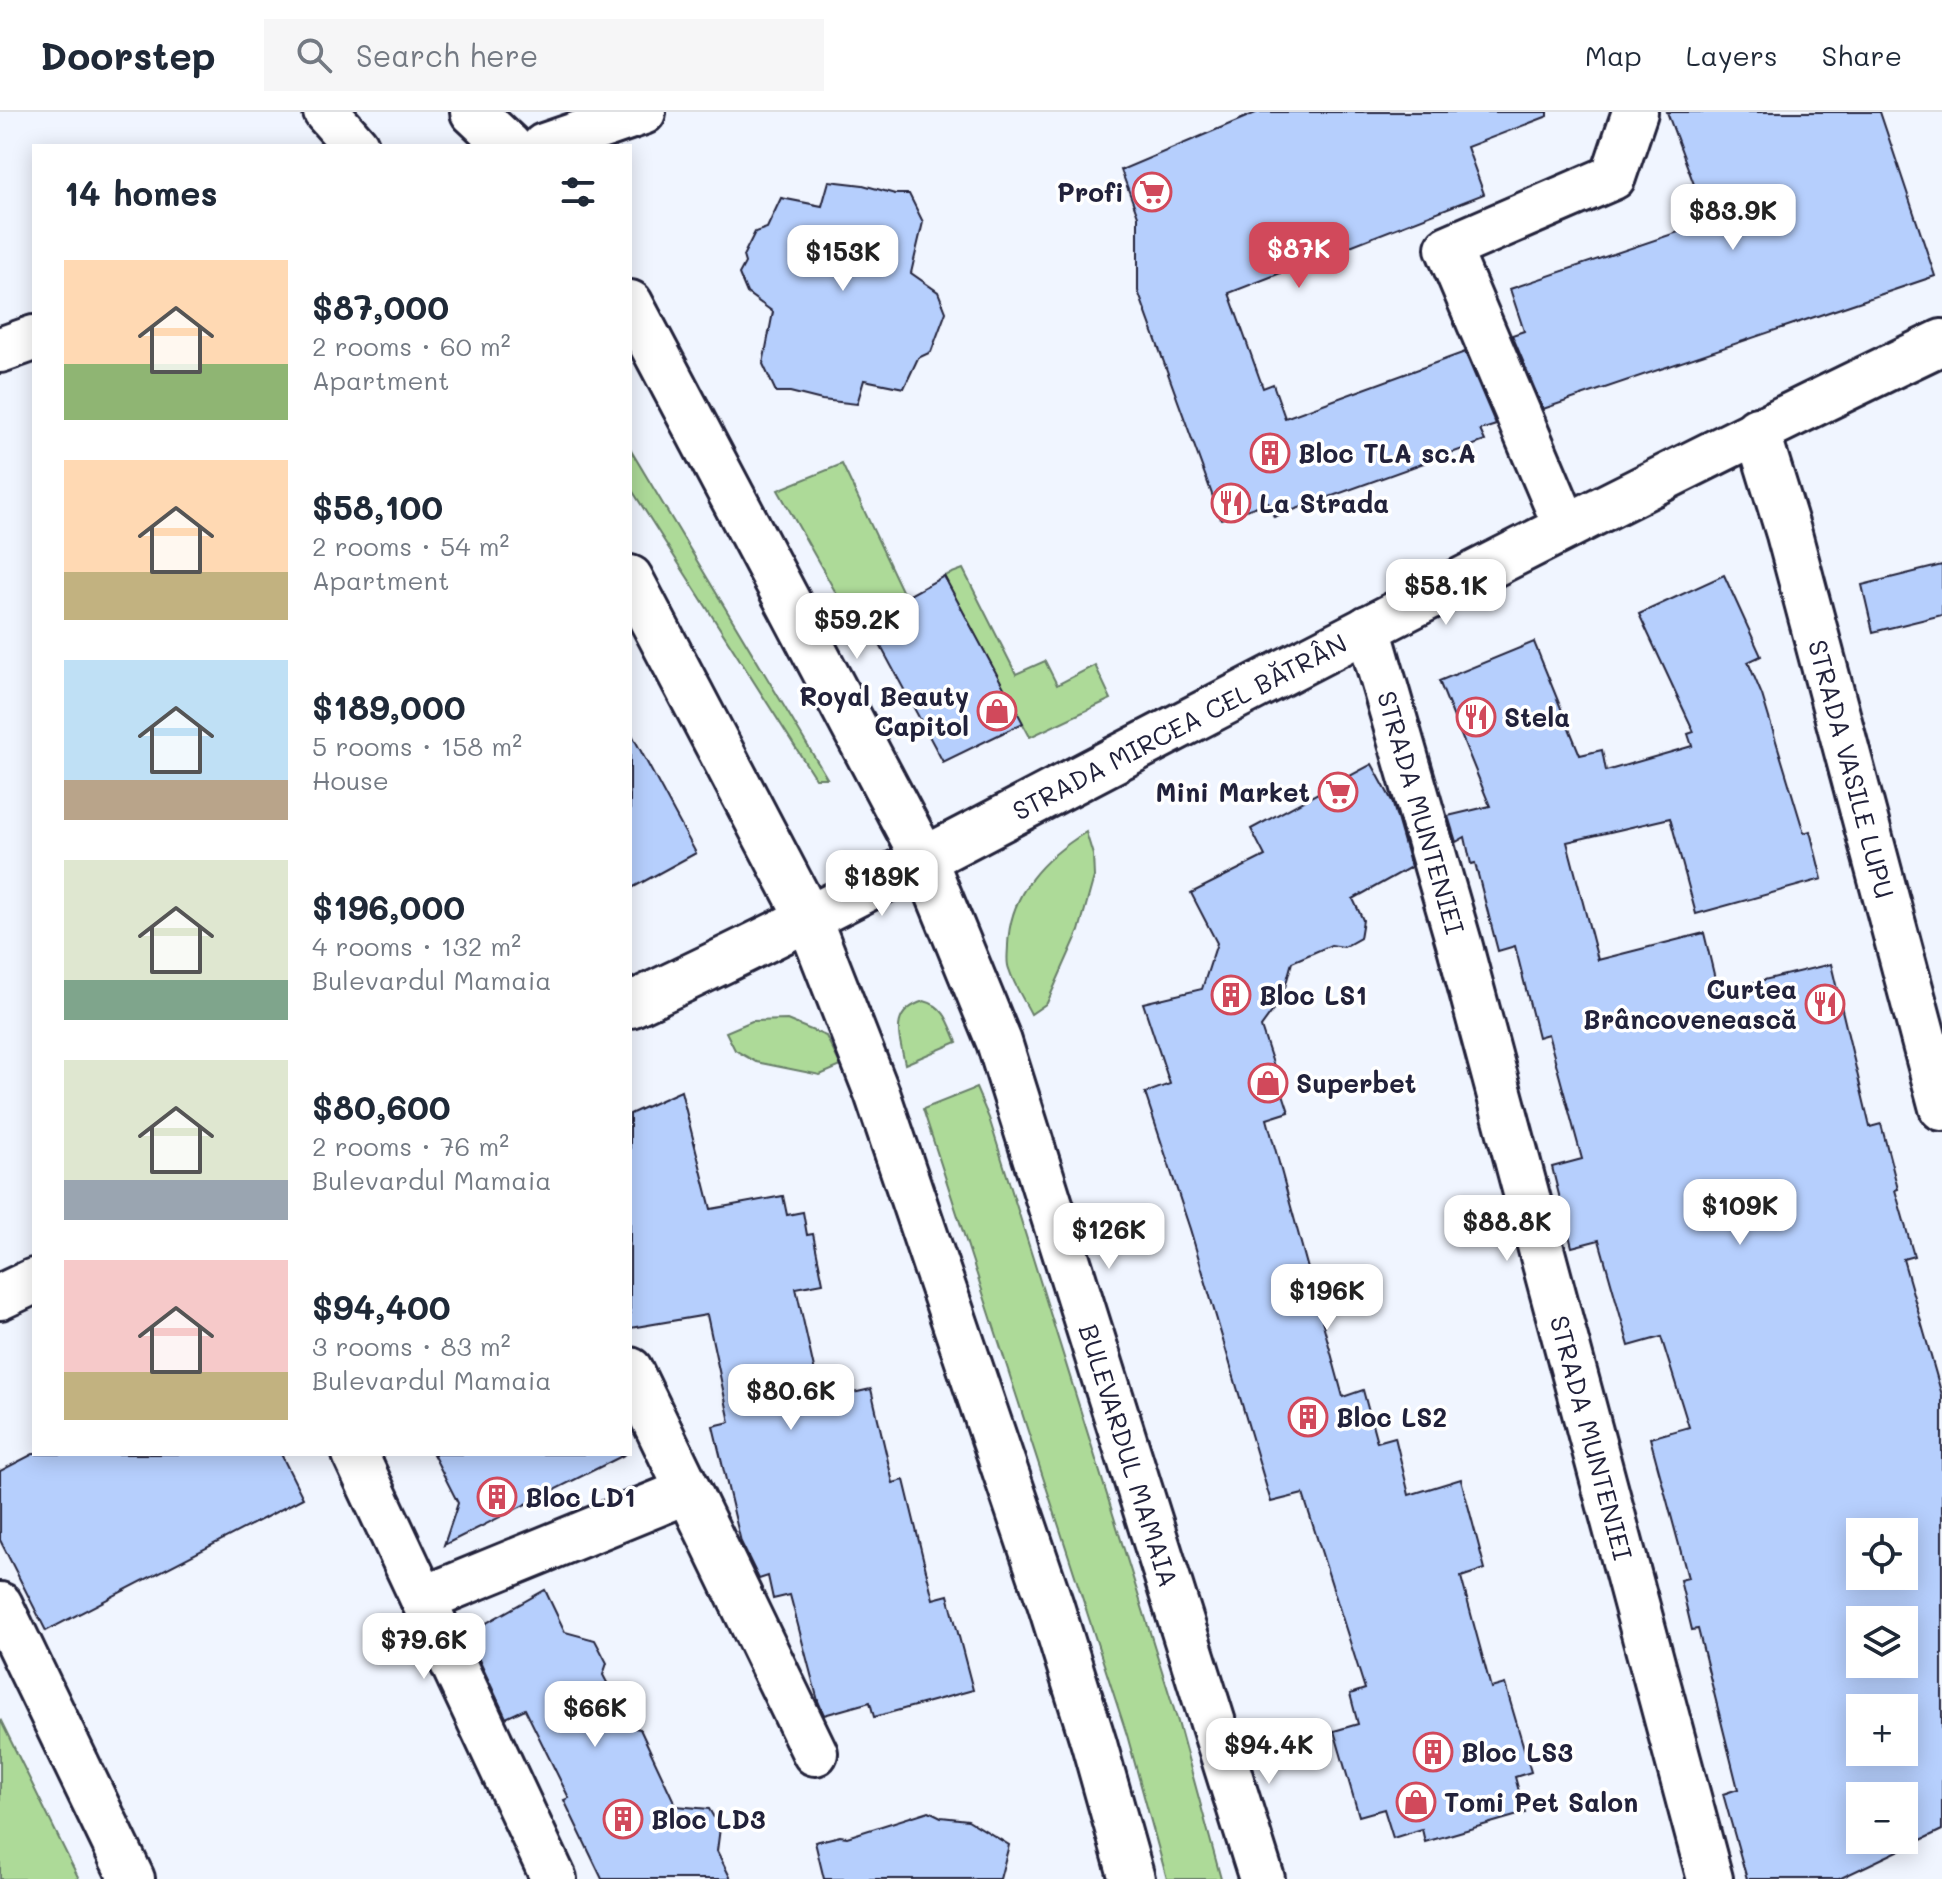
<!DOCTYPE html>
<meta charset="utf-8">
<style>
body{margin:0;font-family:Mali,sans-serif;background:#f6f6f7;color:#1f2937;height:100vh;display:flex;flex-direction:column;font-size:30px;white-space:nowrap}
*{box-sizing:border-box;margin:0}
p{font-size:26px;color:#747a83}
.icon{flex:none;width:44px;height:44px;fill:none;stroke:currentColor;stroke-width:2;stroke-linecap:round;stroke-linejoin:round}
.map{position:relative;flex:1;overflow:hidden}
.sheet{position:absolute;left:32px;top:32px;width:600px;height:1312px;display:flex;flex-direction:column;background:#fff;border-radius:0px;box-shadow:0 4px 20px #0003}
.sheet>*{flex:none}
.buttons{position:absolute;left:1846px;top:1406px;display:grid;gap:16px}
.buttons a{display:grid;place-items:center;width:72px;height:72px;border-radius:0px;background:#fff;box-shadow:0 4px 20px #0003;font-size:40px}
.price{position:absolute;translate:-50% -68px;padding:0 18px;border-radius:16px;background:#fff;color:#222;font-size:26px;line-height:52px;filter:drop-shadow(0 2px 4px #0008)}
.price::after{content:'';position:absolute;left:50%;top:48px;width:24px;height:18px;margin-left:-12px;background:inherit;clip-path:polygon(0 0,100% 0,50% 100%)}
.price.selected{background:#d1495b;color:#fff}
ul{padding:0;list-style:none}
li{display:flex;align-items:center;gap:24px;height:200px;padding:0 32px}
li span{display:grid;place-items:center;flex:none;width:224px;height:160px;border-radius:0px;color:#555}
li>.icon{margin-inline-start:auto}
span .icon{width:96px;height:96px;fill:#fffc;stroke-width:1}
li b{font-size:34px}
h2{display:flex;justify-content:space-between;align-items:center;height:96px;padding:0 32px;font-size:34px}
header{display:flex;align-items:center;gap:48px;box-sizing:border-box;height:112px;padding:0 40px;background:#fff;border-bottom:2px solid #e0e1e3}
header strong{font-size:38px}
nav{display:flex;gap:44px;margin-inline-start:auto;font-size:28px}
.search{width:560px;height:72px;background:#f6f6f7;display:flex;align-items:center;gap:20px;box-sizing:border-box;padding:0 28px;border-radius:0px;color:#747a83;font-size:30px}
.map>svg:first-child{display:block}
.green{fill:#adda98;stroke:#687e6a;stroke-width:2}
.building{fill:#b6cffd;stroke:#22223b;stroke-width:2;fill-rule:evenodd}
.lines{fill:none;stroke-linecap:round;stroke-linejoin:round}
.minor-casing{stroke:#22223b;stroke-width:50}
.major-casing{stroke:#22223b;stroke-width:50}
.minor{stroke:#fff;stroke-width:44}
.major{stroke:#fff;stroke-width:44}
.labels{text-anchor:middle;dominant-baseline:central;stroke-width:7;stroke-linejoin:round;paint-order:stroke}
.poi-label{font-size:26px;font-weight:bold;fill:#22223b;stroke:#fff;text-anchor:start}
.street-label{font-size:26px;fill:#22223b;stroke:#fff}
</style>
<header>
<strong>Doorstep</strong>
<div class="search"><svg class="icon" aria-label="search" viewBox="0 0 24 24"><circle cx="10" cy="10" r="6"/><path d="M15 15l6 6"/></svg>Search here</div>
<nav><a>Map</a><a>Layers</a><a>Share</a></nav>
</header>
<div class="map">
<svg width="1942" height="1767" viewBox="0 0 1942 1767">
<rect width="100%" height="100%" fill="#f0f5ff"/>
<filter id="ink" filterUnits="userSpaceOnUse"><feTurbulence type="fractalNoise" baseFrequency=".0125" numOctaves="2"/><feDisplacementMap in="SourceGraphic" scale="16" xChannelSelector="R" yChannelSelector="G"/><feConvolveMatrix kernelMatrix="1 2 1 2 8 2 1 2 1" color-interpolation-filters="sRGB"/></filter>
<g filter="url(#ink)">
<g class="green">
<polygon points="630,337 827,666 815,666 630,375"/>
<polygon points="842,352 905,485 854,513 778,378"/>
<polygon points="963,457 1016,562 1045,549 1057,573 1095,553 1111,587 1030,625 944,464"/>
<path d="M1086 720 1093 743 1094 765 1079 819 1047 891 1031 902C1024 888 1014 873 1009 857 1006 850 1008 841 1008 833 1010 780 1044 746 1086 720Z"/>
<path d="M924 889C945 894 949 911 957 930L905 952C899 923 889 900 924 889Z"/>
<polygon points="787,908 826,924 841,954 820,963 756,950 735,938 726,920 752,909"/>
<polygon points="976,976 989,1006 1178,1610 1221,1767 1167,1767 1127,1623 923,997"/>
<polygon points="0,1607 79,1767 0,1767"/>
</g>
<g class="building">
<polygon points="1258,0 1548,0 1548,4 1467,35 1484,82 1229,181 1263,276 1273,272 1285,306 1465,240 1496,313 1480,318 1485,329 1274,405 1268,390 1221,407 1138,179 1138,104 1121,58"/>
<polygon points="1667,0 1880,0 1935,164 1543,297 1512,223 1524,219 1510,177 1708,110"/>
<polygon points="829,69 863,73 895,82 909,82 923,110 911,161 938,180 946,200 931,240 918,246 904,276 864,268 857,292 822,288 790,280 776,280 763,252 773,200 747,181 739,162 745,151 743,144 755,120 767,116 781,86 822,94"/>
<polygon points="1942,453 1942,503 1873,520 1862,473"/>
<path d="M1724 463 1761 544 1748 550 1762 583 1804 721 1810 719 1822 767 1696 802 1670 706 1567 730 1598 848 1704 821 1718 879 1831 852 1870 1015 1881 1012 1898 1077 1895 1078 1914 1144 1903 1147 1942 1283V1718L1839 1767H1747L1723 1682 1738 1677 1698 1517 1692 1518 1680 1468 1688 1466 1650 1326 1689 1315 1661 1225 1629 1234 1599 1128 1572 1135 1552 1055 1582 1047 1548 922 1538 925 1515 834 1498 839 1475 751 1471 752 1465 725 1456 730 1448 704 1490 694 1439 569 1534 530 1580 643 1602 638 1606 659 1692 634 1688 622 1694 620 1639 502ZM1860 1420H1904V1464H1860ZM1860 1508H1904V1552H1860ZM1860 1596H1904V1640H1860ZM1860 1684H1904V1728H1860Z"/>
<polygon points="944,464 1023,611 943,650 866,507"/>
<polygon points="630,619 696,741 630,777"/>
<polygon points="1372,652 1392,689 1411,755 1353,787 1363,808 1360,826 1344,835 1331,833 1292,850 1282,886 1261,915 1289,1000 1267,1007 1343,1285 1363,1278 1377,1330 1395,1325 1409,1383 1461,1367 1485,1457 1461,1465 1491,1576 1505,1572 1531,1660 1515,1665 1525,1701 1425,1730 1422,1717 1393,1726 1384,1697 1359,1704 1334,1619 1358,1612 1350,1582 1365,1577 1303,1382 1271,1390 1190,1117 1145,981 1170,972 1143,891 1202,877 1217,831 1191,781 1265,744 1251,717"/>
<polygon points="681,979 711,1097 783,1084 787,1103 803,1100 807,1123 813,1122 823,1171 796,1176 821,1288 871,1277 893,1371 904,1368 933,1487 948,1483 973,1578 874,1605 870,1590 824,1603 818,1589 790,1483 773,1487 768,1464 759,1467 741,1430 713,1314 730,1310 707,1203 630,1216 630,1002"/>
<polygon points="33,1342 281,1342 303,1386 46,1519 0,1428 0,1359"/>
<polygon points="433,1342 626,1342 444,1433 458,1391"/>
<polygon points="545,1478 565,1520 595,1528 607,1551 603,1563 630,1615 640,1617 676,1694 709,1697 720,1716 717,1739 731,1767 602,1767 564,1688 569,1686 525,1597 506,1606 467,1522"/>
<polygon points="929,1699 941,1705 968,1708 1009,1733 1000,1767 824,1767 815,1730 840,1724 847,1725"/>
</g>
<g class="lines">
<g class="minor-casing">
<g id="minor">
<path id="s1" d="M1757 318 1789 422 1942 996"/>
<polyline points="1566,415 1448,136 1613,65 1635,0"/>
<path id="s2" d="M1368 516 1459 831 1710 1767"/>
<polyline points="630,1258 815,1641"/>
<polyline points="355,1342 554,1767"/>
<polyline points="423,1487 688,1379"/>
<polyline points="0,1493 132,1767"/>
</g>
</g>
<g class="major-casing">
<g id="major">
<polyline points="326,0 356,34"/>
<polyline points="473,0 509,34"/>
<polyline points="544,34 643,0"/>
<path id="s3" d="M630 191 924 747 999 930 1262 1767"/>
<polyline points="0,238 34,226"/>
<polyline points="630,466 808,805 877,981 1051,1494 1094,1632 1132,1767"/>
<path id="s4" d="M630 893C813 808 991 712 1170 619 1426 486 1682 354 1942 230"/>
<polyline points="0,1185 34,1169"/>
</g>
</g>
<use href="#minor" class="minor"/>
<use href="#major" class="major"/>
</g>
</g>
<defs>
<g id="supermarket-ring" transform="scale(2)"><circle r="9.5" fill="#fff" stroke="#d1495b" stroke-width="1.5"/><path d="M-6-5.5h2.5l.6 2H6L4.5 2H-2.5L-4.4-4H-6ZM-1.5 3.2a1.3 1.3 0 1 0 .1 0ZM3 3.2a1.3 1.3 0 1 0 .1 0Z" fill="#d1495b"/></g>
<g id="building-ring" transform="scale(2)"><circle r="9.5" fill="#fff" stroke="#d1495b" stroke-width="1.5"/><path d="M-4-6H4V6H1V3H-1V6H-4ZM-2.5-4.3h1.7v1.8h-1.7ZM.8-4.3h1.7v1.8H.8ZM-2.5-1h1.7V.8h-1.7ZM.8-1h1.7V.8H.8Z" fill="#d1495b"/></g>
<g id="restaurant-ring" transform="scale(2)"><circle r="9.5" fill="#fff" stroke="#d1495b" stroke-width="1.5"/><path d="M-5-6h1v4h1v-4h1v4h1v-4h1v5L-1.5 .5V6h-2V.5L-5-1ZM5-6V6H3V1.5H1.5Q1.5-4 5-6Z" fill="#d1495b"/></g>
<g id="shop-ring" transform="scale(2)"><circle r="9.5" fill="#fff" stroke="#d1495b" stroke-width="1.5"/><path d="M-5-2.5h2.3a2.7 3.5 0 0 1 5.4 0H5L5.5 6h-11ZM-1.5-2.5h3a1.5 2.3 0 0 0-3 0Z" fill="#d1495b"/></g>
</defs>
<g fill-rule="evenodd">
<use href="#supermarket-ring" x="1152" y="80"/>
<use href="#building-ring" x="1270" y="341"/>
<use href="#restaurant-ring" x="1231" y="391"/>
<use href="#shop-ring" x="997" y="599"/>
<use href="#restaurant-ring" x="1476" y="605"/>
<use href="#supermarket-ring" x="1338" y="680"/>
<use href="#building-ring" x="1231" y="883"/>
<use href="#restaurant-ring" x="1825" y="892"/>
<use href="#shop-ring" x="1268" y="971"/>
<use href="#building-ring" x="1308" y="1305"/>
<use href="#building-ring" x="497" y="1385"/>
<use href="#building-ring" x="1433" y="1640"/>
<use href="#shop-ring" x="1416" y="1690"/>
<use href="#building-ring" x="623" y="1707"/>
</g>
<g class="labels">
<g class="poi-label">
<text x="1124" y="80" text-anchor="end">Profi</text>
<text x="1298" y="341">Bloc TLA sc.A</text>
<text x="1259" y="391">La Strada</text>
<text x="969" y="584" text-anchor="end">Royal Beauty<tspan x="969" dy="30">Capitol</tspan></text>
<text x="1504" y="605">Stela</text>
<text x="1310" y="680" text-anchor="end">Mini Market</text>
<text x="1797" y="877" text-anchor="end">Curtea<tspan x="1797" dy="30">Brâncovenească</tspan></text>
<text x="1259" y="883">Bloc LS1</text>
<text x="1296" y="971">Superbet</text>
<text x="1336" y="1305">Bloc LS2</text>
<text x="525" y="1385">Bloc LD1</text>
<text x="1461" y="1640">Bloc LS3</text>
<text x="1444" y="1690">Tomi Pet Salon</text>
<text x="651" y="1707">Bloc LD3</text>
</g>
<g class="street-label">
<text stroke="none"><textPath href="#s4" startOffset="616">STRADA MIRCEA CEL BĂTRÂN</textPath></text>
<text stroke="none"><textPath href="#s1" startOffset="352">STRADA VASILE LUPU</textPath></text>
<text stroke="none"><textPath href="#s2" startOffset="192">STRADA MUNTENIEI</textPath></text>
<text stroke="none"><textPath href="#s2" startOffset="840">STRADA MUNTENIEI</textPath></text>
<text stroke="none"><textPath href="#s3" startOffset="1260">BULEVARDUL MAMAIA</textPath></text>
</g>
</g>
</svg>
<div class="buttons">
<a><svg class="icon" aria-label="locate" viewBox="0 0 24 24"><circle cx="12" cy="12" r="6"/><path d="M12 2v4M12 18v4M2 12h4M18 12h4"/></svg></a>
<a><svg class="icon" aria-label="layers" viewBox="0 0 24 24"><path d="M12 4l9 5-9 5-9-5zM3 14l9 5 9-5"/></svg></a>
<a>+</a>
<a>−</a>
</div>
<b class="price" style="left:1733px;top:140px">$83.9K</b>
<b class="price selected" style="left:1299px;top:178px">$87K</b>
<b class="price" style="left:843px;top:181px">$153K</b>
<b class="price" style="left:1446px;top:515px">$58.1K</b>
<b class="price" style="left:857px;top:549px">$59.2K</b>
<b class="price" style="left:882px;top:806px">$189K</b>
<b class="price" style="left:1740px;top:1135px">$109K</b>
<b class="price" style="left:1507px;top:1151px">$88.8K</b>
<b class="price" style="left:1109px;top:1159px">$126K</b>
<b class="price" style="left:1327px;top:1220px">$196K</b>
<b class="price" style="left:791px;top:1320px">$80.6K</b>
<b class="price" style="left:424px;top:1569px">$79.6K</b>
<b class="price" style="left:595px;top:1637px">$66K</b>
<b class="price" style="left:1269px;top:1674px">$94.4K</b>
<section class="sheet">
<h2>14 homes<svg class="icon" aria-label="filters" viewBox="0 0 24 24"><path d="M4 7h16M4 17h16"/><circle cx="9" cy="7" r="2"/><circle cx="15" cy="17" r="2"/></svg></h2>
<ul>
<li><span style="background:linear-gradient(#ffd9b3 65%,#8fb573 0)"><svg class="icon" aria-label="home" viewBox="0 0 24 24"><path d="M3 11l9-7 9 7M6 9v11h12V9"/></svg></span><div><b>$87,000</b><p>2 rooms · 60 m²</p><p>Apartment</p></div></li>
<li><span style="background:linear-gradient(#ffd9b3 70%,#c2b280 0)"><svg class="icon" aria-label="home" viewBox="0 0 24 24"><path d="M3 11l9-7 9 7M6 9v11h12V9"/></svg></span><div><b>$58,100</b><p>2 rooms · 54 m²</p><p>Apartment</p></div></li>
<li><span style="background:linear-gradient(#bfe0f5 75%,#b9a48a 0)"><svg class="icon" aria-label="home" viewBox="0 0 24 24"><path d="M3 11l9-7 9 7M6 9v11h12V9"/></svg></span><div><b>$189,000</b><p>5 rooms · 158 m²</p><p>House</p></div></li>
<li><span style="background:linear-gradient(#dfe7d0 75%,#7fa58c 0)"><svg class="icon" aria-label="home" viewBox="0 0 24 24"><path d="M3 11l9-7 9 7M6 9v11h12V9"/></svg></span><div><b>$196,000</b><p>4 rooms · 132 m²</p><p>Bulevardul Mamaia</p></div></li>
<li><span style="background:linear-gradient(#dfe7d0 75%,#9aa5b1 0)"><svg class="icon" aria-label="home" viewBox="0 0 24 24"><path d="M3 11l9-7 9 7M6 9v11h12V9"/></svg></span><div><b>$80,600</b><p>2 rooms · 76 m²</p><p>Bulevardul Mamaia</p></div></li>
<li><span style="background:linear-gradient(#f6c9c9 70%,#c2b280 0)"><svg class="icon" aria-label="home" viewBox="0 0 24 24"><path d="M3 11l9-7 9 7M6 9v11h12V9"/></svg></span><div><b>$94,400</b><p>3 rooms · 83 m²</p><p>Bulevardul Mamaia</p></div></li>
</ul>
</section>
</div>
